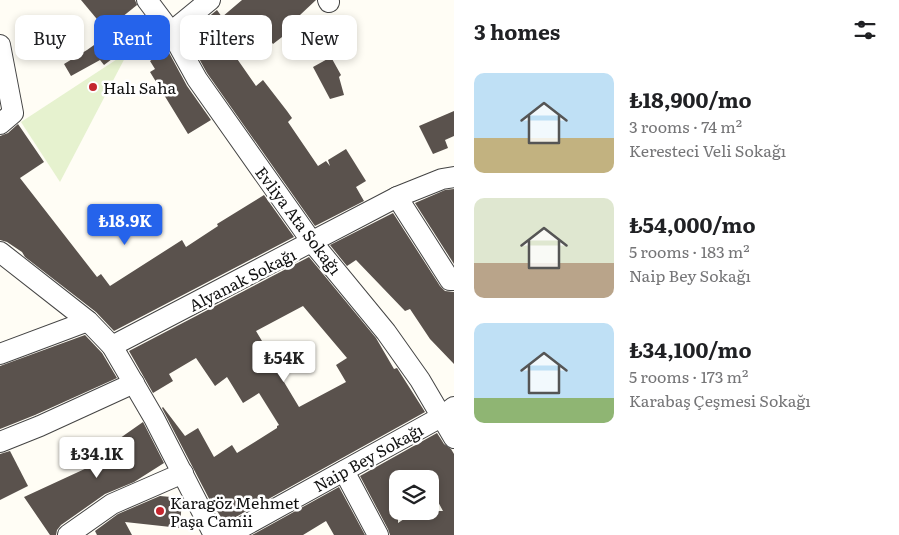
<!DOCTYPE html>
<meta charset="utf-8">
<style>
body{margin:0;font-family:Literata,serif;background:#f6f6f6;color:#202124;height:100vh;display:flex;flex-direction:column;font-size:19px;white-space:nowrap}
*{box-sizing:border-box;margin:0}
p{font-size:16px;color:#757577}
.icon{flex:none;width:28px;height:28px;fill:none;stroke:currentColor;stroke-width:2;stroke-linecap:round;stroke-linejoin:round}
.map{position:relative;flex:1;overflow:hidden}
.drawer{display:flex;flex-direction:column;background:#fff;width:445px}
.drawer>*{flex:none}
.top-card{position:absolute;left:15px;top:15px;width:364px;height:45px;display:flex;gap:10px}
.tools{position:absolute;left:389px;top:470px;display:grid;gap:10px}
.tools a{display:grid;place-items:center;width:50px;height:50px;border-radius:10px;background:#fff;box-shadow:0 2px 8px #0003;font-size:25px}
.price{position:absolute;translate:-50% -42px;padding:0 11px;border-radius:5px;background:#fff;color:#222;font-size:16px;line-height:32px;filter:drop-shadow(0 1px 2px #0008)}
.price::after{content:'';position:absolute;left:50%;top:30px;width:15px;height:11px;margin-left:-8px;background:inherit;clip-path:polygon(0 0,100% 0,50% 100%)}
.price.on{background:#2563eb;color:#fff}
ul{padding:0;list-style:none}
li{display:flex;align-items:center;gap:15px;height:125px;padding:0 20px}
li span{display:grid;place-items:center;flex:none;width:140px;height:100px;border-radius:10px;color:#555}
li>.icon{margin-inline-start:auto}
span .icon{width:60px;height:60px;fill:#fffc;stroke-width:1}
li b{font-size:21px}
h2{display:flex;justify-content:space-between;align-items:center;height:60px;padding:0 20px;font-size:21px}
.tag{padding:0 18px;border-radius:10px;background:#fff;box-shadow:0 2px 8px #0003;font-size:18px;line-height:45px}
.tag.on{background:#2563eb;color:#fff}
main{display:flex;flex:1;min-height:0}
.map>svg:first-child{display:block}
.pitch{fill:#e6f2cf}
.building{fill:#5a524d;fill-rule:evenodd}
.lines{fill:none;stroke-linecap:round;stroke-linejoin:round}
.street-casing{stroke:#444;stroke-width:22}
.street{stroke:#fff;stroke-width:20}
.poi-dot{fill:#c4262e;stroke:#fff;stroke-width:2}
.labels{text-anchor:middle;dominant-baseline:central;stroke-width:5;stroke-linejoin:round;paint-order:stroke}
.poi-label{font-size:16px;fill:#111;stroke:#fff;text-anchor:start}
.street-label{font-size:16px;fill:#111;stroke:#fff}
</style>
<main>
<div class="map">
<svg width="454" height="535" viewBox="0 0 454 535">
<rect width="100%" height="100%" fill="#fffdf5"/>
<polygon class="pitch" points="128,52 60,182 21,122"/>
<g class="building">
<polygon points="81,0 135,0 137,5 106,30"/>
<polygon points="242,0 316,0 300,15 304,20 273,44 262,30 233,53 256,86 263,80 287,111 292,118 288,122 318,166 326,161 330,166 328,160 346,149 366,181 356,187 364,201 315,226 207,73 186,35 217,10 222,17"/>
<polygon points="111,33 124,50 104,65 100,60 71,76 64,64 87,50"/>
<polygon points="167,49 187,86 211,120 188,134 150,72 155,69 150,61"/>
<polygon points="331,57 341,75 339,77 344,95 330,99 313,67"/>
<polygon points="454,111 454,136 445,140 448,148 433,154 419,126"/>
<polygon points="18,124 44,162 20,178 97,277 101,274 110,286 182,240 186,247 218,226 217,224 264,195 294,237 114,331 96,312 25,257 22,252 7,242 0,240 0,136 8,133"/>
<polygon points="454,189 454,264 415,203 445,190"/>
<polygon points="393,213 440,286 445,291 454,292 454,364 430,339 410,309 405,311 356,260 347,266 330,245"/>
<path d="M309 257 376 338 394 369 397 368 425 412 225 523 217 511 216 512 162 408 163 407 185 436 198 428 214 457 232 445 237 453 277 428V426L279 425 259 393 243 403 227 377 215 386 196 358 169 374 173 381 153 393 129 351ZM303 306 347 358 336 365 346 382 299 407 269 357 271 356 256 331Z"/>
<polygon points="85,335 102,353 117,378 35,415 0,429 0,366"/>
<polygon points="143,422 164,463 134,482 105,494 61,525 57,530 56,535 50,535 24,497 89,467 86,462"/>
<path d="M437 433 444 444 451 449 454 454V535H390L388 529 360 476ZM398 479H430V487L443 511H416L398 523Z"/>
<polygon points="10,451 28,486 0,500 0,454"/>
<polygon points="339,487 365,535 334,535 326,521 303,535 252,535"/>
<polygon points="160,496 182,498 180,528 125,522 132,535 97,535 95,531 118,514"/>
</g>
<g class="lines">
<g class="street-casing">
<g id="street">
<polyline points="147,0 171,32 197,79 312,242 386,332 420,380 454,438"/>
<polyline points="328,0 329,2"/>
<polyline points="171,32 210,0"/>
<polyline points="0,45 13,113 0,124"/>
<polyline points="397,197 450,280 454,280"/>
<polyline points="0,252 88,321 112,346 154,418 214,535"/>
<polyline points="112,346 397,197 442,179 454,177"/>
<polyline points="0,354 88,321"/>
<polyline points="0,442 40,426 134,383"/>
<polyline points="344,471 378,535"/>
<polyline points="68,535 112,504 183,473"/>
<polyline points="228,535 441,417 454,407"/>
</g>
</g>
<use href="#street" class="street"/>
</g>
<g class="poi-dot">
<circle cx="93" cy="87" r="5"/>
<circle cx="160" cy="511" r="5"/>
</g>
<g class="labels">
<g class="poi-label">
<text x="103" y="87">Halı Saha</text>
<text x="170" y="502">Karagöz Mehmet<tspan x="170" dy="18">Paşa Camii</tspan></text>
</g>
<g class="street-label">
<text transform="translate(299 220) rotate(53)">Evliya Ata Sokağı</text>
<text transform="translate(242 279) rotate(-27)">Alyanak Sokağı</text>
<text transform="translate(368 457) rotate(-29)">Naip Bey Sokağı</text>
</g>
</g>
</svg>
<div class="tools">
<a><svg class="icon" aria-label="layers" viewBox="0 0 24 24"><path d="M12 4l9 5-9 5-9-5zM3 14l9 5 9-5"/></svg></a>
</div>
<b class="price on" style="left:125px;top:246px">₺18.9K</b>
<b class="price" style="left:284px;top:383px">₺54K</b>
<b class="price" style="left:97px;top:479px">₺34.1K</b>
<div class="top-card">
<a class="tag">Buy</a>
<a class="tag on">Rent</a>
<a class="tag">Filters</a>
<a class="tag">New</a>
</div>
</div>
<section class="drawer">
<h2>3 homes<svg class="icon" aria-label="filters" viewBox="0 0 24 24"><path d="M4 7h16M4 17h16"/><circle cx="9" cy="7" r="2"/><circle cx="15" cy="17" r="2"/></svg></h2>
<ul>
<li><span style="background:linear-gradient(#bfe0f5 65%,#c2b280 0)"><svg class="icon" aria-label="home" viewBox="0 0 24 24"><path d="M3 11l9-7 9 7M6 9v11h12V9"/></svg></span><div><b>₺18,900/mo</b><p>3 rooms · 74 m²</p><p>Keresteci Veli Sokağı</p></div></li>
<li><span style="background:linear-gradient(#dfe7d0 65%,#b9a48a 0)"><svg class="icon" aria-label="home" viewBox="0 0 24 24"><path d="M3 11l9-7 9 7M6 9v11h12V9"/></svg></span><div><b>₺54,000/mo</b><p>5 rooms · 183 m²</p><p>Naip Bey Sokağı</p></div></li>
<li><span style="background:linear-gradient(#bfe0f5 75%,#8fb573 0)"><svg class="icon" aria-label="home" viewBox="0 0 24 24"><path d="M3 11l9-7 9 7M6 9v11h12V9"/></svg></span><div><b>₺34,100/mo</b><p>5 rooms · 173 m²</p><p>Karabaş Çeşmesi Sokağı</p></div></li>
</ul>
</section>
</main>
